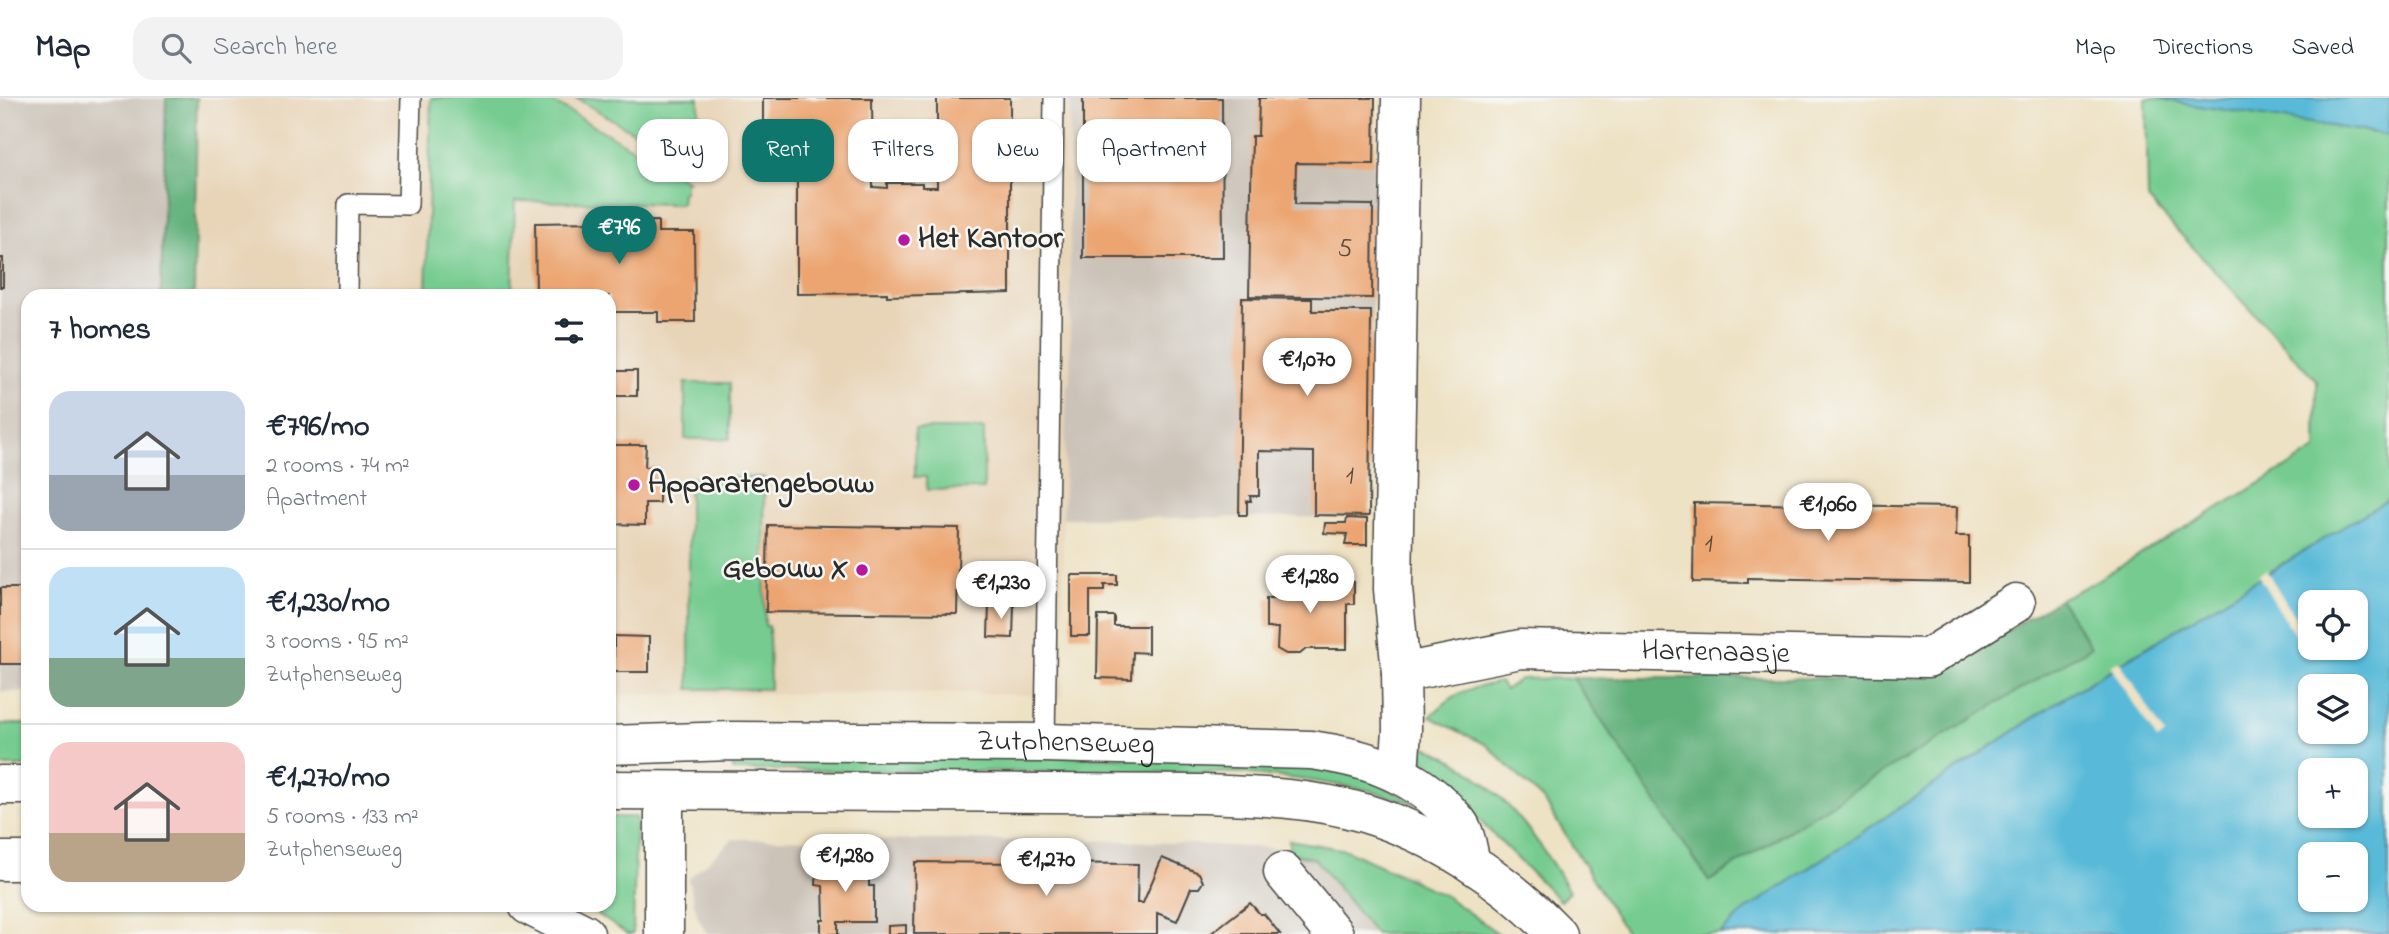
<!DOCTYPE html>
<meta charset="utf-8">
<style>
body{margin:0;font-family:"Indie Flower",sans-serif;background:#f2f2f3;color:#1f2937;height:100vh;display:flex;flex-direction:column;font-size:26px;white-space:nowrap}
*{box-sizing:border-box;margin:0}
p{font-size:23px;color:#747a83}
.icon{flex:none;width:38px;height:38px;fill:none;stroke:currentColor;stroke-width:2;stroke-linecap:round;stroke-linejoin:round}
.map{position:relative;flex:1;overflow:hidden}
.details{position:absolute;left:21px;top:191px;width:595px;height:623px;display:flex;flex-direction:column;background:#fff;border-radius:21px;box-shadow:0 2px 5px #0004}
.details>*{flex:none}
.banner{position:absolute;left:637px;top:21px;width:665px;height:63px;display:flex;gap:14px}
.buttons{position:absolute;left:2298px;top:492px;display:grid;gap:14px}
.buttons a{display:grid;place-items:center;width:70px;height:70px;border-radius:14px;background:#fff;box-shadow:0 2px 5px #0004;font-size:35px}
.price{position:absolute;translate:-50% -60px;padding:0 16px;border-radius:24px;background:#fff;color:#222;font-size:23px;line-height:46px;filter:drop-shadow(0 2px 4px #0008)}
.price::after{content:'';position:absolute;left:50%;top:42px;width:21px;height:16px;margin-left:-10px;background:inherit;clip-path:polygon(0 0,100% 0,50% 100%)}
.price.on{background:#0f766e;color:#fff}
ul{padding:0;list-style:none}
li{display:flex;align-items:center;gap:21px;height:175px;padding:0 28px}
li+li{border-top:2px solid #e0e1e3}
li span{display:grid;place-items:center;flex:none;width:196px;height:140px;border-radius:21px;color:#555}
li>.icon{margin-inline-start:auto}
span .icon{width:84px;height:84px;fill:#fffc;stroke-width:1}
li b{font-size:30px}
h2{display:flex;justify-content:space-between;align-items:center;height:84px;padding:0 28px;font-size:30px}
.tag{padding:0 24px;border-radius:21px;background:#fff;box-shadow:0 2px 5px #0004;font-size:24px;line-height:63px}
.tag.on{background:#0f766e;color:#fff}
header{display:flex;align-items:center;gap:42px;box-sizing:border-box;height:98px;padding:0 35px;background:#fff;border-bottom:2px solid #e0e1e3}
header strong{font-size:33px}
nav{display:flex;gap:38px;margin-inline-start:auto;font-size:24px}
.search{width:490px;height:63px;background:#f2f2f3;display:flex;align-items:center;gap:18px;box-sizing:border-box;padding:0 24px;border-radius:21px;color:#747a83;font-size:26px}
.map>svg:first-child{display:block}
.built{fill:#e8d4b7}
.industrial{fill:#cbc2b8}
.green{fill:#76cc90;stroke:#507c5e;stroke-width:2}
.forest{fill:#60b07a;stroke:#466e52;stroke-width:2}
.water{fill:#59bad8;stroke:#427282;stroke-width:2;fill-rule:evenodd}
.pier{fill:#eee2c4}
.building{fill:#eca571}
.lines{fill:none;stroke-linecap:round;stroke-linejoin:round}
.service-casing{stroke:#484642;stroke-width:22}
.minor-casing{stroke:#484642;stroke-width:41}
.tertiary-casing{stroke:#484642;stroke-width:41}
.service{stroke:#fff;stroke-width:19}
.minor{stroke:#fff;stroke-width:38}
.tertiary{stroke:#fff;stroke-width:38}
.poi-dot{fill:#b5179e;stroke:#f6f6f2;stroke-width:2.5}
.labels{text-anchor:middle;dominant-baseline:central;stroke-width:5;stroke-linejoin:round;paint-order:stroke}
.number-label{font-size:26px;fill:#5b4a3c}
.poi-label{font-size:30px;font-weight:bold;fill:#2b2b2b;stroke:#f6f6f2;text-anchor:start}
.street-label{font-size:30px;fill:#2b2b2b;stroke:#f6f6f2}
</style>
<header>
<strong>Map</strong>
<div class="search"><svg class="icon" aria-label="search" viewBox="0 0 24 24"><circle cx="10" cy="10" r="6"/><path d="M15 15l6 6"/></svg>Search here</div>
<nav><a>Map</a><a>Directions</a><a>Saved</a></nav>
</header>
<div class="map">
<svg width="2389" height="836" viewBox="0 0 2389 836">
<rect width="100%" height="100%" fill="#f6f6f2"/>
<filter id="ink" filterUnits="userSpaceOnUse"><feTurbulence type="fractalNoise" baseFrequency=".0143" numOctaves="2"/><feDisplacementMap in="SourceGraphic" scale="14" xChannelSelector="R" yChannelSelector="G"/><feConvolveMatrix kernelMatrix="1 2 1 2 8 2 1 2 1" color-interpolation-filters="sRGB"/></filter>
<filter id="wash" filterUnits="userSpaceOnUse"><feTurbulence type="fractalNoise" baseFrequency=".00686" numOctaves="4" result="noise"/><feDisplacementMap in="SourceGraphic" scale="28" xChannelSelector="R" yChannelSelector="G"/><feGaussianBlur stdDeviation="1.57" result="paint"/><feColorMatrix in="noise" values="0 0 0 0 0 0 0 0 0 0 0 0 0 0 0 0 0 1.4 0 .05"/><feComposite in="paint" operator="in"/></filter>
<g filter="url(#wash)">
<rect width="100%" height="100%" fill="#eee2c4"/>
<polygon class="built" points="197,0 1070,0 1070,285 1067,289 1063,420 1063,599 973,595 609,597 609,198 194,198"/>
<g class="industrial">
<polygon points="0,0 197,0 194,198 28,198 28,594 0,593"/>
<polygon points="1070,0 1375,0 1370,419 1063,420 1067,288 1070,285"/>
<polygon points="733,741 1128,743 1330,753 1413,778 1446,836 707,836 698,819 688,781"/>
</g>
<g class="green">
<polygon points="431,0 546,0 688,83 685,84 685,93 682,95 681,106 515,103 512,198 426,198"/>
<polygon points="576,0 699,0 699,36 688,37 691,60 686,60 686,65"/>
<path d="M2146 0H2158L2389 37V401L2056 605 1745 813 1720 836H1627L1545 704 1487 647 1430 619C1455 593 1466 591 1500 584L1505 592 1520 581 1573 580 1710 783 1852 693 2090 549 2060 501 2085 489 2316 352 2317 283 2148 101Z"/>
<rect x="685" y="285" width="45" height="56"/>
<polygon points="915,331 984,331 984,391 927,392 926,379 915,379"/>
<polygon points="764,379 765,528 769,528 770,591 689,591 689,380"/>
<rect x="0" y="626" width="28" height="42"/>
<path d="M1421 647C1487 671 1536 734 1569 794L1560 803 1441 684 1424 663Z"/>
<polygon points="732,653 1330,663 1428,710 1368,692 1308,682 1238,675 733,672"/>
<polygon points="609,719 636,719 633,836 627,836 584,807 609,807"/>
<polygon points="1289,742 1346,752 1444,797 1499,836 1375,836 1315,761 1289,755"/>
</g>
<g class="forest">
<polygon points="166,0 197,0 194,198 161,198"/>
<polygon points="2060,501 2091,549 1852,693 1709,783 1573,580 1919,580 1932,577"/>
</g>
<g class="water">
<polygon points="2158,0 2389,0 2389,37 2185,6"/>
<path d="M2389 401V836H1720L1745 813 2056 605ZM2310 504H2356V550H2310ZM2310 588H2356V634H2310ZM2310 672H2356V718H2310ZM2310 756H2356V802H2310Z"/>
</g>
<g class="pier">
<polygon points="2266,472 2310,544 2311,550 2304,553 2258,477"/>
<polygon points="2119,563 2165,637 2157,642 2110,568"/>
</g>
<g id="blocks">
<g class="building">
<polygon points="763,0 872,0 873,89 887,90 887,85 922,85 922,89 937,89 937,0 1010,0 1010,195 887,198 887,195 797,196 797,57 763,58"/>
<polygon points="1083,0 1222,0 1223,160 1083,160"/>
<polygon points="1259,0 1375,0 1374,66 1296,65 1295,106 1373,107 1372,200 1249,198 1252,38 1258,38"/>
<polygon points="658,123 658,134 694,134 695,224 658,224 658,214 609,214 609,198 536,198 535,125"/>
<rect x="0" y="160" width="3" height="29"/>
<polygon points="1242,200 1312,201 1312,213 1371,213 1369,418 1314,417 1314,354 1259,353 1259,398 1250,398 1251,403 1247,403 1247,417 1239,417"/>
<rect x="616" y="273" width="21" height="25"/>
<polygon points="609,347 646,347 645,369 659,369 659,405 645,405 645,427 609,426"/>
<polygon points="1694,405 1957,409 1956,438 1969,438 1969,484 1748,480 1748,485 1693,484"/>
<polygon points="1347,420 1367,421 1367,447 1345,447 1347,436 1324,435 1325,425 1346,425"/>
<polygon points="768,427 959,430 957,516 766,514"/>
<polygon points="1071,477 1117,477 1117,487 1104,487 1104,493 1090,493 1090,538 1071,538"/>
<polygon points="1278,481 1354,484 1354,506 1347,506 1347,551 1306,551 1300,556 1286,556 1277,551 1278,530 1266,530 1266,500 1277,500"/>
<rect x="0" y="490" width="28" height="76"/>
<polygon points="989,506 1014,506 1013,540 988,539"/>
<polygon points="1098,518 1114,518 1114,528 1148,528 1148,555 1133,554 1132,581 1097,580"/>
<polygon points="614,538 649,539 649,574 614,574"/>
<polygon points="1162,760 1199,775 1203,784 1199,790 1191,790 1177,823 1157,815 1157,836 914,836 915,764 1138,766 1137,805 1143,805"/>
<polygon points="831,763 869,763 869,788 874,788 874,824 838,824 838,836 821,836 821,822 824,822 823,788 816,787 817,766 831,766"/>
<polygon points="1250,805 1260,816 1264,816 1280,836 1210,836"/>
<polygon points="906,827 906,836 888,836 888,828"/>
</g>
</g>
</g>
<g filter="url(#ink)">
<use href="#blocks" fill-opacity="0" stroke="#484642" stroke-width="2"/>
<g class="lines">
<g class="service-casing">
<g id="service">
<polyline points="347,198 348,106 408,107 411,0"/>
<polyline points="1045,645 1054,0"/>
</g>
</g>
<g class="minor-casing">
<g id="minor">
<path id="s1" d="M1401 575 1520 551 1928 560 2016 505"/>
<path id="s2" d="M609 647 732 643 1045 645 1311 652C1362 659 1410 673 1447 712 1451 717 1458 723 1461 729 1467 739 1468 754 1471 765"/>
<polyline points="1399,675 1402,632 1401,575 1393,491 1401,0"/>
<polyline points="1283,774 1334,836"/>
</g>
</g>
<g class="tertiary-casing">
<g id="tertiary">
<polyline points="0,687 28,687"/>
<path d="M609 692 1204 696C1257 698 1312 700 1364 715 1437 737 1504 781 1557 836"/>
<polyline points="664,693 664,836"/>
<polyline points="0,763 28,763"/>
<polyline points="528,807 585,836"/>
</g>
</g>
<use href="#service" class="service"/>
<use href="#minor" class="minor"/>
<use href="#tertiary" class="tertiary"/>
</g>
</g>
<g class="poi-dot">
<circle cx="904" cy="142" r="7"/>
<circle cx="634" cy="387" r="7"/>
<circle cx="862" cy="472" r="7"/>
</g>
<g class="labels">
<g class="number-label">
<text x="1345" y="152">5</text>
<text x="1350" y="379">1</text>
<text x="1709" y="447">1</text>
</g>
<g class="poi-label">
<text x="918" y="142">Het Kantoor</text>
<text x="648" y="387">Apparatengebouw</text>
<text x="848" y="472" text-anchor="end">Gebouw X</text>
</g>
<g class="street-label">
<text stroke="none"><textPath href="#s1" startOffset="317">Hartenaasje</textPath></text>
<text stroke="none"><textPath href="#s2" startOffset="457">Zutphenseweg</textPath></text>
</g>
</g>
</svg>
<div class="buttons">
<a><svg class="icon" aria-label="locate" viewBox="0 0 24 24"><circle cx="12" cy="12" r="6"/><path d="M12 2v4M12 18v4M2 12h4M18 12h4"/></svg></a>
<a><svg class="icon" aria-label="layers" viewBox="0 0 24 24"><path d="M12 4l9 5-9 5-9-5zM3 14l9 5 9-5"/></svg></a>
<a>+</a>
<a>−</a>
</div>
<b class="price on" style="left:619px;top:168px">€796</b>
<b class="price" style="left:1307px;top:300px">€1,070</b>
<b class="price" style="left:1828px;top:445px">€1,060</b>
<b class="price" style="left:1310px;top:517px">€1,280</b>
<b class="price" style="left:1001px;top:523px">€1,230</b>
<b class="price" style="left:845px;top:796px">€1,280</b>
<b class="price" style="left:1046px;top:800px">€1,270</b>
<div class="banner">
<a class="tag">Buy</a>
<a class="tag on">Rent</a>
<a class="tag">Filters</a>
<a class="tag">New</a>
<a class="tag">Apartment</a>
</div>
<section class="details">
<h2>7 homes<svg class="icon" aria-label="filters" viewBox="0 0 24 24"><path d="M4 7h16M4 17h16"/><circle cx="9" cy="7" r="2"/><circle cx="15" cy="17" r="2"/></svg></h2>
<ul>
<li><span style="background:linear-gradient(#c9d6e8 60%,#9aa5b1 0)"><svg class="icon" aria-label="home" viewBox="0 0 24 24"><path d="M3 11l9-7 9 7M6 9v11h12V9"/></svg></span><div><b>€796/mo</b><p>2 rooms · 74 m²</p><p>Apartment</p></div></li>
<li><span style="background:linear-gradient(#bfe0f5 65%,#7fa58c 0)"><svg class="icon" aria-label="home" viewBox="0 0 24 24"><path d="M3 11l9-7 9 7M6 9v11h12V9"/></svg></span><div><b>€1,230/mo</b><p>3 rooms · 95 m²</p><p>Zutphenseweg</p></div></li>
<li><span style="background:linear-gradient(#f6c9c9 65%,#b9a48a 0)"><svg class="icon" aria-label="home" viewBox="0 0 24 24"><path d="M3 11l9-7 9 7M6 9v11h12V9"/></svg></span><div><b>€1,270/mo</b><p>5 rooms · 133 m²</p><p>Zutphenseweg</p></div></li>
</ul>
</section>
</div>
